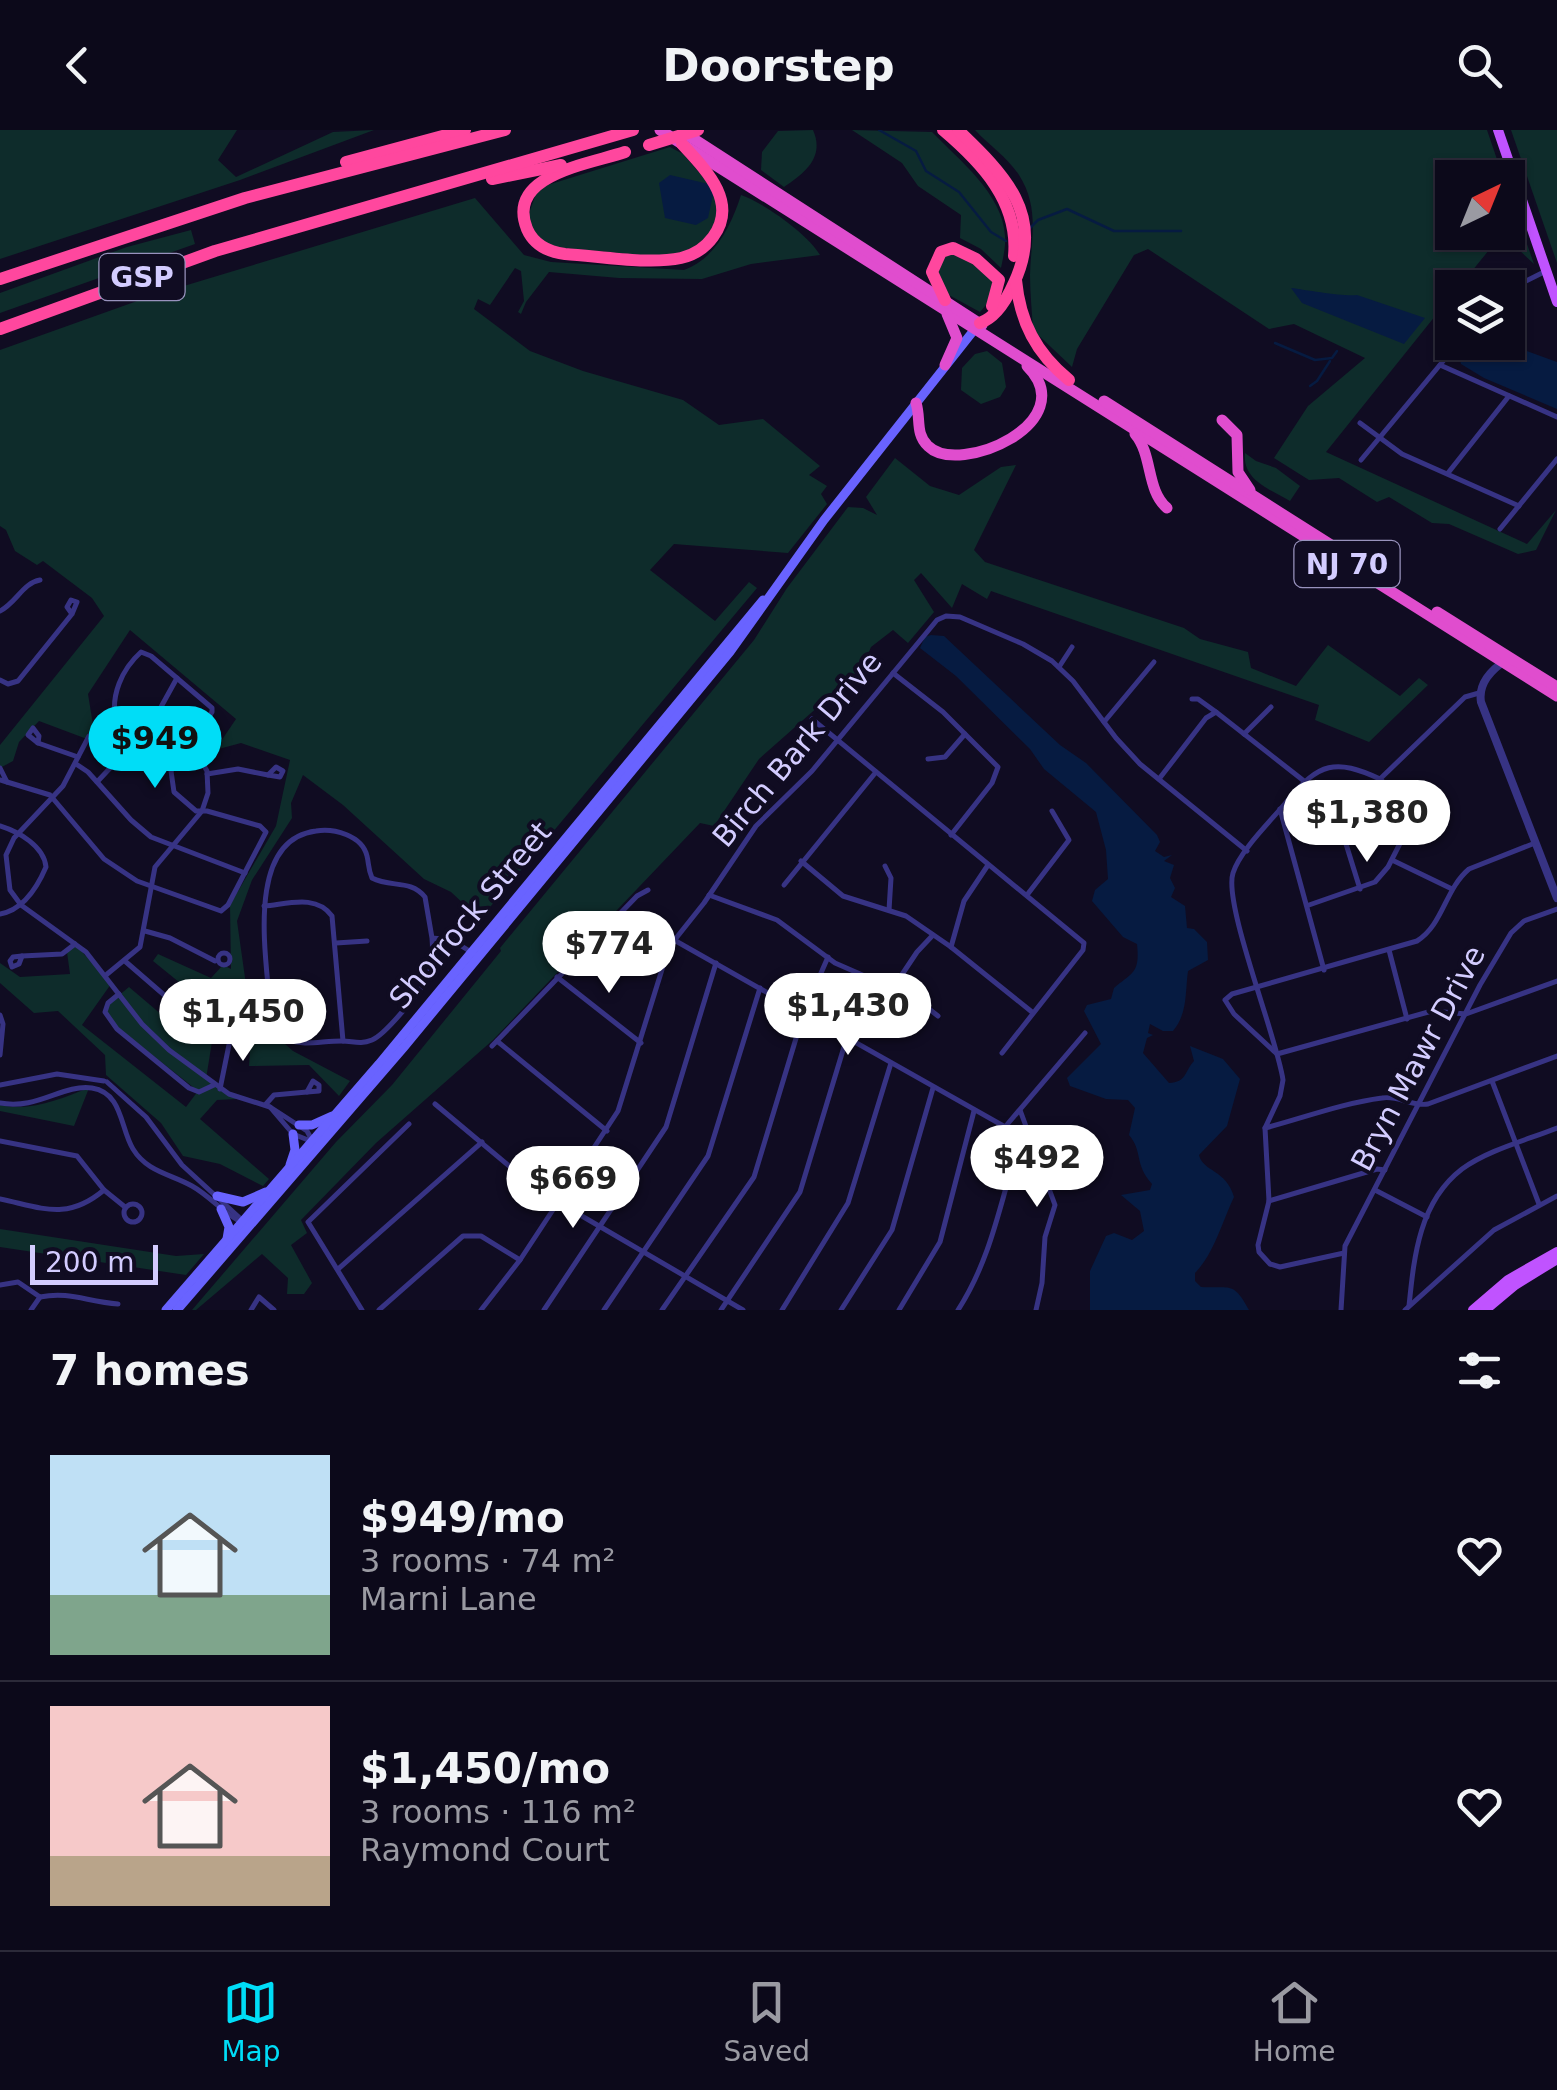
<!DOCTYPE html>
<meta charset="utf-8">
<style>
body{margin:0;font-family:"DejaVu Sans",sans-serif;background:#1a1727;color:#f1f3f6;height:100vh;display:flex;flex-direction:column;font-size:38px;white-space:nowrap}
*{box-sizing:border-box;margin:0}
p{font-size:32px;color:#9a9aa2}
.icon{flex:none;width:55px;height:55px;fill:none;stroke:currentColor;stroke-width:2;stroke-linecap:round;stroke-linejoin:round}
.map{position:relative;height:1180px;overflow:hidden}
.details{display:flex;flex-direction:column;background:#0c091a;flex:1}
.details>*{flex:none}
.needle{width:65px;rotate:43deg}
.controls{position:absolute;left:1435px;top:30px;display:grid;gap:20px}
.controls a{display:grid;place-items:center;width:90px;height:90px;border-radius:0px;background:#0c091a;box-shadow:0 2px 8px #0004,0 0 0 2px #2c2a39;font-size:50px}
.scale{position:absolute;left:30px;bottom:25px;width:128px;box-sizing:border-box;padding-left:10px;border:5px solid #d3ccff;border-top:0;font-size:28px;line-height:35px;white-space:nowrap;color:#d3ccff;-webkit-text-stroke:8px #100c22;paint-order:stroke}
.price{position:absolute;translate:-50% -85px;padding:0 22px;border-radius:35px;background:#fff;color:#222;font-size:32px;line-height:65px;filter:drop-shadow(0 2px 5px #0008)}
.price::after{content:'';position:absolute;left:50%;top:60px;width:30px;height:22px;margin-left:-15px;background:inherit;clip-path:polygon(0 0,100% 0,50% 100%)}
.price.on{background:#00ddf7;color:#111}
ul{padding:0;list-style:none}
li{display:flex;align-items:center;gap:30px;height:250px;padding:0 50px}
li+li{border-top:2px solid #2c2a39}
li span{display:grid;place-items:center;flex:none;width:280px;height:200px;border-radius:0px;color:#555}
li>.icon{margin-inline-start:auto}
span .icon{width:120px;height:120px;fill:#fffc;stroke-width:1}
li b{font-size:42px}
h2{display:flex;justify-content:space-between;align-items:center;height:120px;padding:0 50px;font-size:42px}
header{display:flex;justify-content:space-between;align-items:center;height:130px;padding:0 50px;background:#0c091a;font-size:45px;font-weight:700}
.menu{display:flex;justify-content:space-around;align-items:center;height:140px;border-top:2px solid #2c2a39;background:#0c091a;font-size:28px;color:#9a9aa2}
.menu a{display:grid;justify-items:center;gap:5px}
.menu .on{color:#00ddf7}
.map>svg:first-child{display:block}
.green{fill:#0e2c2b}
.water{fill:#061b41}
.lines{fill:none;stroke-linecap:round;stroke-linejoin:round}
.stream{stroke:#061b41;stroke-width:2.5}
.minor{stroke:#373384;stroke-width:5}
.tertiary{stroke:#373384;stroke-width:8}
.secondary{stroke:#6963ff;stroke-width:9}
.primary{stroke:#c053ff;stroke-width:10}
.trunk{stroke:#e04dce;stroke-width:11}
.motorway{stroke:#ff479e;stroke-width:12}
.motorway-bridge{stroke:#ff479e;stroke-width:12}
.labels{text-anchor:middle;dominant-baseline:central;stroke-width:8;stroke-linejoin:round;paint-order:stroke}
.shield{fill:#100c22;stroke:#9892bd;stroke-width:2.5}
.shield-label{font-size:28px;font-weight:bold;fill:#d3ccff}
.street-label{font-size:30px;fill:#d3ccff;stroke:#100c22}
</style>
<header><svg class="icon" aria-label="back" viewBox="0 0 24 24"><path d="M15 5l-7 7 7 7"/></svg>Doorstep<svg class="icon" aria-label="search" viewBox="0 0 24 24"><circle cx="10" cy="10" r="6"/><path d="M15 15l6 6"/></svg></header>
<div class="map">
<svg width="1557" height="1180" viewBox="0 0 1557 1180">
<rect width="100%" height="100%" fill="#100c22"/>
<g class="green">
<polygon points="0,0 237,0 218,30 236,47 333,2 374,0 240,50 0,129"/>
<path d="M813 0C825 27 805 43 784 57L761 40 762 22 778 1Z"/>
<path d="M852 0 932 2C959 30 1003 64 1005 106 1006 116 1003 128 1001 138L981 119 960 108 961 85 918 56 902 33Z"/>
<path d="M975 0H1487L1503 47 1452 48V102H1508V60L1534 134 1502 104 1459 157 1452 158V165L1326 322 1527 414 1556 380 1536 420 1518 424 1449 394 1432 393 1389 367 1377 372 1339 348 1309 350 1274 328 1308 276 1365 228 1294 194 1269 199 1148 119 1134 125 1077 219 1072 237 1033 200C1032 182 1030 163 1030 145 1031 109 1040 78 1019 45 1007 27 990 16 975 0Z"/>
<polygon points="1511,0 1557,0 1557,133"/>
<polygon points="670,17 683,24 716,62 717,94 697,120 662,127 544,116 527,89 538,58"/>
<path d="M741 65C764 73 808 104 820 125L751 134 702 149 619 148 549 142 526 172 521 184 518 182 524 171 521 141 515 138 490 175 478 169 474 179 530 221 583 241 683 270 719 295 763 289 820 336 809 345 827 356 821 364 827 374 788 423 674 414 650 440 715 491 749 452 757 458 480 789 451 762 424 749 343 675 303 645 291 673 292 688 252 750 237 791 250 883 293 921 350 951 339 966 309 935 249 936 252 892 236 878 224 894 215 893 206 949 237 969 217 970 200 989 269 1049 263 1056 220 1034 183 1026 161 993 106 945 105 925 58 881 34 883 0 853V833L20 847 70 844 67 822 75 814 111 854 82 895 186 977 198 961 108 890 106 876 129 857 182 902 206 874 153 831 158 824 211 848 223 835 231 839 230 775 276 696 290 630 241 613 215 620 236 589 130 500 88 564 94 601 87 609 39 591 19 612 13 631 0 638V615L104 486 92 468 43 431 37 435 15 421 6 400 0 396V220L154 165 475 68 524 125 551 132 684 140C715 129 731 96 741 65Z"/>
<polygon points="191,100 195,114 0,183 0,163 127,117"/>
<polygon points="955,121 993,149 992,168 980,182 947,164 936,147 938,130"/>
<polygon points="987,221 1002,233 1006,257 1000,267 981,274 961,260 962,238 975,224"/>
<path d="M1245 323 1256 331 1276 338 1300 356 1290 371C1270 359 1242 350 1245 323Z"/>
<polygon points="895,328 930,356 959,365 1001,337 1016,335 974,420 985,432 1184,498 1200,509 1248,522 1251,538 1296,556 1328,515 1400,566 1419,548 1428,555 1369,612 1315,590 1319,575 991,461 987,469 962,454 952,478 921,443 914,450 934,482 908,513 893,500 871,517 862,538 759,629 714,696 700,693 493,910 376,1013 301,1090 307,1103 291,1115 312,1153 304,1164 287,1164 288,1148 262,1124 196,1180 192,1180 336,1012 392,955 501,821 500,818 754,510 787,458 848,377 863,378 877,385 866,367"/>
<path d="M89 958 74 996 0 981V975C32 982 59 969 89 958Z"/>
<polygon points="0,1099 176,1126 204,1124 186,1145 0,1117"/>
</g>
<g class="water">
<polygon points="670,45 709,54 713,65 708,88 696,95 665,88 659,53"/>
<path d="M1291 158C1307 160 1345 167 1357 165L1425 188 1404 214 1302 173Z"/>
<polygon points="1465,213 1505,213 1557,232 1557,279 1484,248 1461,234 1459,225"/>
<path d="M931 505 944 506 1060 615 1086 633 1157 705 1160 712 1155 721 1164 727 1172 725 1164 731 1174 735 1170 748 1175 758 1171 767 1185 776 1187 798 1194 799 1207 812 1208 830 1188 841C1185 862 1188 883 1173 901H1163L1150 894 1148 903 1153 905 1147 908 1143 923 1169 953C1187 952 1184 942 1194 931L1190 916 1223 929 1240 949 1227 996 1199 1025C1203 1042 1226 1039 1234 1067 1222 1092 1214 1124 1195 1143V1151L1201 1157C1230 1159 1233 1150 1249 1180H1090V1141L1106 1106 1114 1103 1132 1110 1144 1101 1140 1081 1121 1065 1150 1060 1152 1054C1134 1034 1143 1021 1129 1005L1135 978 1128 970 1106 969 1070 956 1067 948 1101 914 1084 881 1087 875 1111 869 1114 858C1133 842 1140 843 1137 814L1123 807 1092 771 1095 760 1108 749 1106 720 1096 682 1044 639 1030 619 956 546 920 518 925 507Z"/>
</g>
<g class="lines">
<g class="stream">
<polyline points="879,0 916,21 926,41 959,62 991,102 1006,111"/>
<polyline points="1030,98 1038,90 1067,79 1114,101 1181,101"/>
<polyline points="1275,213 1315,230 1332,228 1337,221"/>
<polyline points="1310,256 1317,251 1330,231"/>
</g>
<g class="minor">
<polyline points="1474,150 1481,158"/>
<polyline points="1508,160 1544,142"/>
<polyline points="1440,235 1557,287"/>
<polyline points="1360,293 1402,324 1519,376"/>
<polyline points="1361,330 1459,212"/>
<polyline points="1448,343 1509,266"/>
<polyline points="1500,399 1557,329"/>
<path d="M0 481C16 473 23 453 40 450"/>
<polyline points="1059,537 1072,517"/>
<polyline points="893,543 943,582 998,637 992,653 951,705"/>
<polyline points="0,550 8,554 18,551 72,484 77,472 71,470 67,477 72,484"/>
<polyline points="1192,569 1198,569 1216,582"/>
<polyline points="812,589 1084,813 1083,820 1002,923"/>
<polyline points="1104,592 1154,532"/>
<polyline points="151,595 177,548"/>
<polygon points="33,598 39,606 38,613 28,605"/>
<polyline points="1244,604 1271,577"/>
<polyline points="38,613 78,627"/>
<polyline points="928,629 945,627 965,604"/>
<polyline points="76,634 88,642 131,690 151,707 245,743"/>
<polygon points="276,637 283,641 280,647 268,645"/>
<polyline points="0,638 7,652 0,650"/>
<polyline points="207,644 238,639 268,645"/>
<polyline points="1159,649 1206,588 1216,582 1304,651"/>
<polyline points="1380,649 1416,682"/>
<path d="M7 652 50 665 104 729 137 751 221 781 228 775 266 702 260 696 207 681H196L174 662 171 641 212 582V578L151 526 141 522C122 539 110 566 116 591"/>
<polyline points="97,652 128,619 145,592"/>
<polyline points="1280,679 1324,840"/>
<polyline points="1416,682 1442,671"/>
<path d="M0 696C19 702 44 716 46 737 37 758 23 780 0 784"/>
<path d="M1535 713 1469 739C1445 759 1443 795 1417 811L1232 864 1225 870 1234 884 1277 924 1432 881 1466 884 1557 851"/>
<polyline points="1346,714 1360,759"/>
<polyline points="1392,730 1452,759"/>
<polyline points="801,731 843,766 906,786 951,817 1032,882"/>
<polyline points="885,736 891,748 889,780"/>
<polyline points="784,755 876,642"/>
<polyline points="709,765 777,790 835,833 915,868 938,886"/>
<polyline points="1027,765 1069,710 1052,681"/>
<polyline points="1309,775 1375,752 1388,737 1416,682"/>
<path d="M264 776C288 774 316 764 332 786L343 911"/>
<polyline points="145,801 170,808 215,831"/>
<path d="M432 808C433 820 433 835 428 846 421 861 386 904 372 910 360 915 353 911 342 911 308 911 279 925 270 878 267 830 244 710 316 701 333 698 362 705 367 726 369 734 368 739 372 748 391 758 410 749 425 767L432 808 452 810 471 822"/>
<polyline points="674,810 1032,1012"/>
<polyline points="336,813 367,811"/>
<polyline points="951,817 964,771 988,735"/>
<polyline points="1389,820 1407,889"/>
<circle cx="224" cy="829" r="6"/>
<polyline points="22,826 62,824 75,814"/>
<polygon points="22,826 19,834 12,837 10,831 13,827"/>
<polyline points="126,832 193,890"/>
<polyline points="106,845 140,817 155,737 202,681 208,663 207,641 193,617 135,589 109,593 89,606 63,656 14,708 6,725 10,760 21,775 86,822 142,894 169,920 229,964 270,977"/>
<polyline points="557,847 641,913"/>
<polyline points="893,858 917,822 933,805"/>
<polyline points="119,864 108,873 105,882 117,899 189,958 199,962 214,955"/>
<polygon points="231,882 239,887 232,900 227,890"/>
<polyline points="0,885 3,894 0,925"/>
<circle cx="199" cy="895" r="6"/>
<polyline points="497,911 607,1001"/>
<polyline points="492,916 637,766 648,760"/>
<polygon points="313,951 319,955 319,961 307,962"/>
<polyline points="1492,951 1539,1074"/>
<polyline points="107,952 146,987 182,1035 242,1090"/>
<polyline points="0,955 57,944 104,951"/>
<polyline points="220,959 232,900"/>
<path d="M0 973C38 980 62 954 92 958 123 963 120 998 133 1019 147 1042 171 1044 192 1056 210 1066 224 1084 243 1093"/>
<polyline points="266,974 274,965 307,962"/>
<polyline points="435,974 539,1061 743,1180"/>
<polygon points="270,977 307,1001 313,1012 293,1004"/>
<polyline points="1020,980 1055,1075 1045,1107 1042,1153 1036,1180"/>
<polyline points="1005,997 1085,903"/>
<path d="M1265 998C1303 988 1343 973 1382 968 1398 965 1412 977 1428 974L1557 926"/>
<polyline points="0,1011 77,1026 104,1060 125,1077"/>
<polyline points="1375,1060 1427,1087"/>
<path d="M0 1069C43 1078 67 1091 104 1060"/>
<polyline points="1269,1071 1377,1039 1385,1040"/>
<circle cx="133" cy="1083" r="9"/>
<path d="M1344 1123 1280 1137 1270 1134 1259 1122 1258 1115 1269 1071 1265 998 1280 966 1283 950C1277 907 1223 774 1233 743 1240 720 1273 689 1288 670 1319 633 1335 628 1380 649L1465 567 1479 563"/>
<polyline points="338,1139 482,1012"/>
<path d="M0 1155 18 1152 40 1167C70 1161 87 1172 118 1174"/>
<path d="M1409 1176C1414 1127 1419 1072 1462 1039 1488 1020 1527 1010 1557 998"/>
<polyline points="31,1180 40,1167"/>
<polyline points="251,1180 259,1167 274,1180"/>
<polyline points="362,1180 308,1092 409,994"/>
<polyline points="379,1180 463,1106 481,1106 520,1130"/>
<polyline points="481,1180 520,1130 618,981 669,817 704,773 756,696 812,641 937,490 946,486 960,487 1023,514 1052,531 1073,551 1116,608 1140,634 1247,721"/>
<polyline points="544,1180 666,997 716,833"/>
<polyline points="604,1180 708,1026 760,858"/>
<polyline points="662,1180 754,1047 804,882 828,827"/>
<polyline points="721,1180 800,1062 847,907"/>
<polyline points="782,1180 848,1073 891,933"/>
<polyline points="841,1180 892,1100 933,958"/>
<polyline points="899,1180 940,1112 974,981"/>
<path d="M958 1180C993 1126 1001 1067 1021 1007"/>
<polyline points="1341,1180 1345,1116 1480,855 1511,803 1524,791 1557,779"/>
<polyline points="1405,1180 1494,1100 1557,1066"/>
</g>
<path class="tertiary" d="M1506 530C1491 540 1478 554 1481 572L1557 768"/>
<g class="secondary">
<polyline points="299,995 312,995 332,986"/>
<polyline points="290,1035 295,1020 293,1004"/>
<polyline points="217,1066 243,1072 266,1062"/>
<polyline points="221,1079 229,1097 227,1109"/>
<polyline points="166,1180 379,934 763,470"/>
<polyline points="177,1180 404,917 730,522 824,390 978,195"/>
</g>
<g class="primary">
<polyline points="1498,0 1557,172"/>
<polyline points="1473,1180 1508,1150 1557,1122"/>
<polyline points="1485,1180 1515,1155 1557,1129"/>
</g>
<g class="trunk">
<polyline points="660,0 1557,566"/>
<polyline points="683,2 982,195"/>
<polyline points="945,235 957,208 947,184"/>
<polyline points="1104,271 1342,422"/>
<path d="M916 273C921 288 915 304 928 316 959 347 1084 292 1027 236"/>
<polyline points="1222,290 1237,305 1238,342 1250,360"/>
<path d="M1135 304C1153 325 1146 360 1167 378"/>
<polyline points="1437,482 1557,557"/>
</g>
<g class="motorway">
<path d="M943 0C982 33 1019 72 1014 126"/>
<path d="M958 0C1004 44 1046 85 1014 153 1007 169 997 187 980 193"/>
<path d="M625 22C591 34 505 44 527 99 534 115 549 122 565 124 599 126 648 135 681 128 694 125 705 118 713 107 739 72 705 39 682 14"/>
<polyline points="346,32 465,0"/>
<polyline points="492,49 561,35"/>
<polyline points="0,149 245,68 505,0"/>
<path d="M1016 150C1020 192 1036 223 1069 250"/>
<polyline points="945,170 932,142 941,122 953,118 976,129 999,150 992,176"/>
<polyline points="0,199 215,121 633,0"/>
</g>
<polyline class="motorway-bridge" points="649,15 698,0"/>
</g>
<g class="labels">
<g class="shield">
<rect x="99.5" y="124" width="85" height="46" rx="8"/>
<rect x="1294.5" y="411" width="105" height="46" rx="8"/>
</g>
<g class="shield-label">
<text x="142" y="147">GSP</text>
<text x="1347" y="434">NJ 70</text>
</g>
<g class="street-label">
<text transform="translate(797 619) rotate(-50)">Birch Bark Drive</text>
<text transform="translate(470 785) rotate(-50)">Shorrock Street</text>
<text transform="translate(1418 928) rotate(-62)">Bryn Mawr Drive</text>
</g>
</g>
</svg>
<div class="controls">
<a><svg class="needle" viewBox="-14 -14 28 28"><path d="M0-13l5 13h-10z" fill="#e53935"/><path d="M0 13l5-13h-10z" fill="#9a9aa2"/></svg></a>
<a><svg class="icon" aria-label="layers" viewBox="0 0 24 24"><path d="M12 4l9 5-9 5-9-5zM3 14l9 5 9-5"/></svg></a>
</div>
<div class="scale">200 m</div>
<b class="price on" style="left:155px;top:661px">$949</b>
<b class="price" style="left:1367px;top:735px">$1,380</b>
<b class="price" style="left:609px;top:866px">$774</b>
<b class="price" style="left:848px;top:928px">$1,430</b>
<b class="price" style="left:243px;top:934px">$1,450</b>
<b class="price" style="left:1037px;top:1080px">$492</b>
<b class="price" style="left:573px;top:1101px">$669</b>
</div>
<section class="details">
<h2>7 homes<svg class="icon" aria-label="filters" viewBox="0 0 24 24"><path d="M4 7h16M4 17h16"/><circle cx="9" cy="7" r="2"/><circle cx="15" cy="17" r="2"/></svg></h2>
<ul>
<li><span style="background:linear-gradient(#bfe0f5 70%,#7fa58c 0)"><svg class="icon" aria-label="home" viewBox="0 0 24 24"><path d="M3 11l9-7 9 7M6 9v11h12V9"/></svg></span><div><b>$949/mo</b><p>3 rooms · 74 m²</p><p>Marni Lane</p></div><svg class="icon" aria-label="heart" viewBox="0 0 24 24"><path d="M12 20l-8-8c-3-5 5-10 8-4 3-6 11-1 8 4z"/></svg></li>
<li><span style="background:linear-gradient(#f6c9c9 75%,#b9a48a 0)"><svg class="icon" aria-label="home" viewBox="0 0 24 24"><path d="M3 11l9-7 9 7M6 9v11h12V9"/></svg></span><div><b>$1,450/mo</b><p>3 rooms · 116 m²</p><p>Raymond Court</p></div><svg class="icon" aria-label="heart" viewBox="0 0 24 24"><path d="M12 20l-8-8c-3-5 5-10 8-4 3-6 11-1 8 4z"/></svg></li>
</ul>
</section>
<nav class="menu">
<a class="on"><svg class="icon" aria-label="map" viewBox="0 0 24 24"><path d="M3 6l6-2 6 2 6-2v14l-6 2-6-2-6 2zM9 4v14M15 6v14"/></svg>Map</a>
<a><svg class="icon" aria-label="saved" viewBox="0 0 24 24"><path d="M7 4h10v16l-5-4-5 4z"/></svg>Saved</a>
<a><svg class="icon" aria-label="home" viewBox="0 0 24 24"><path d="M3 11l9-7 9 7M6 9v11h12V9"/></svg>Home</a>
</nav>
